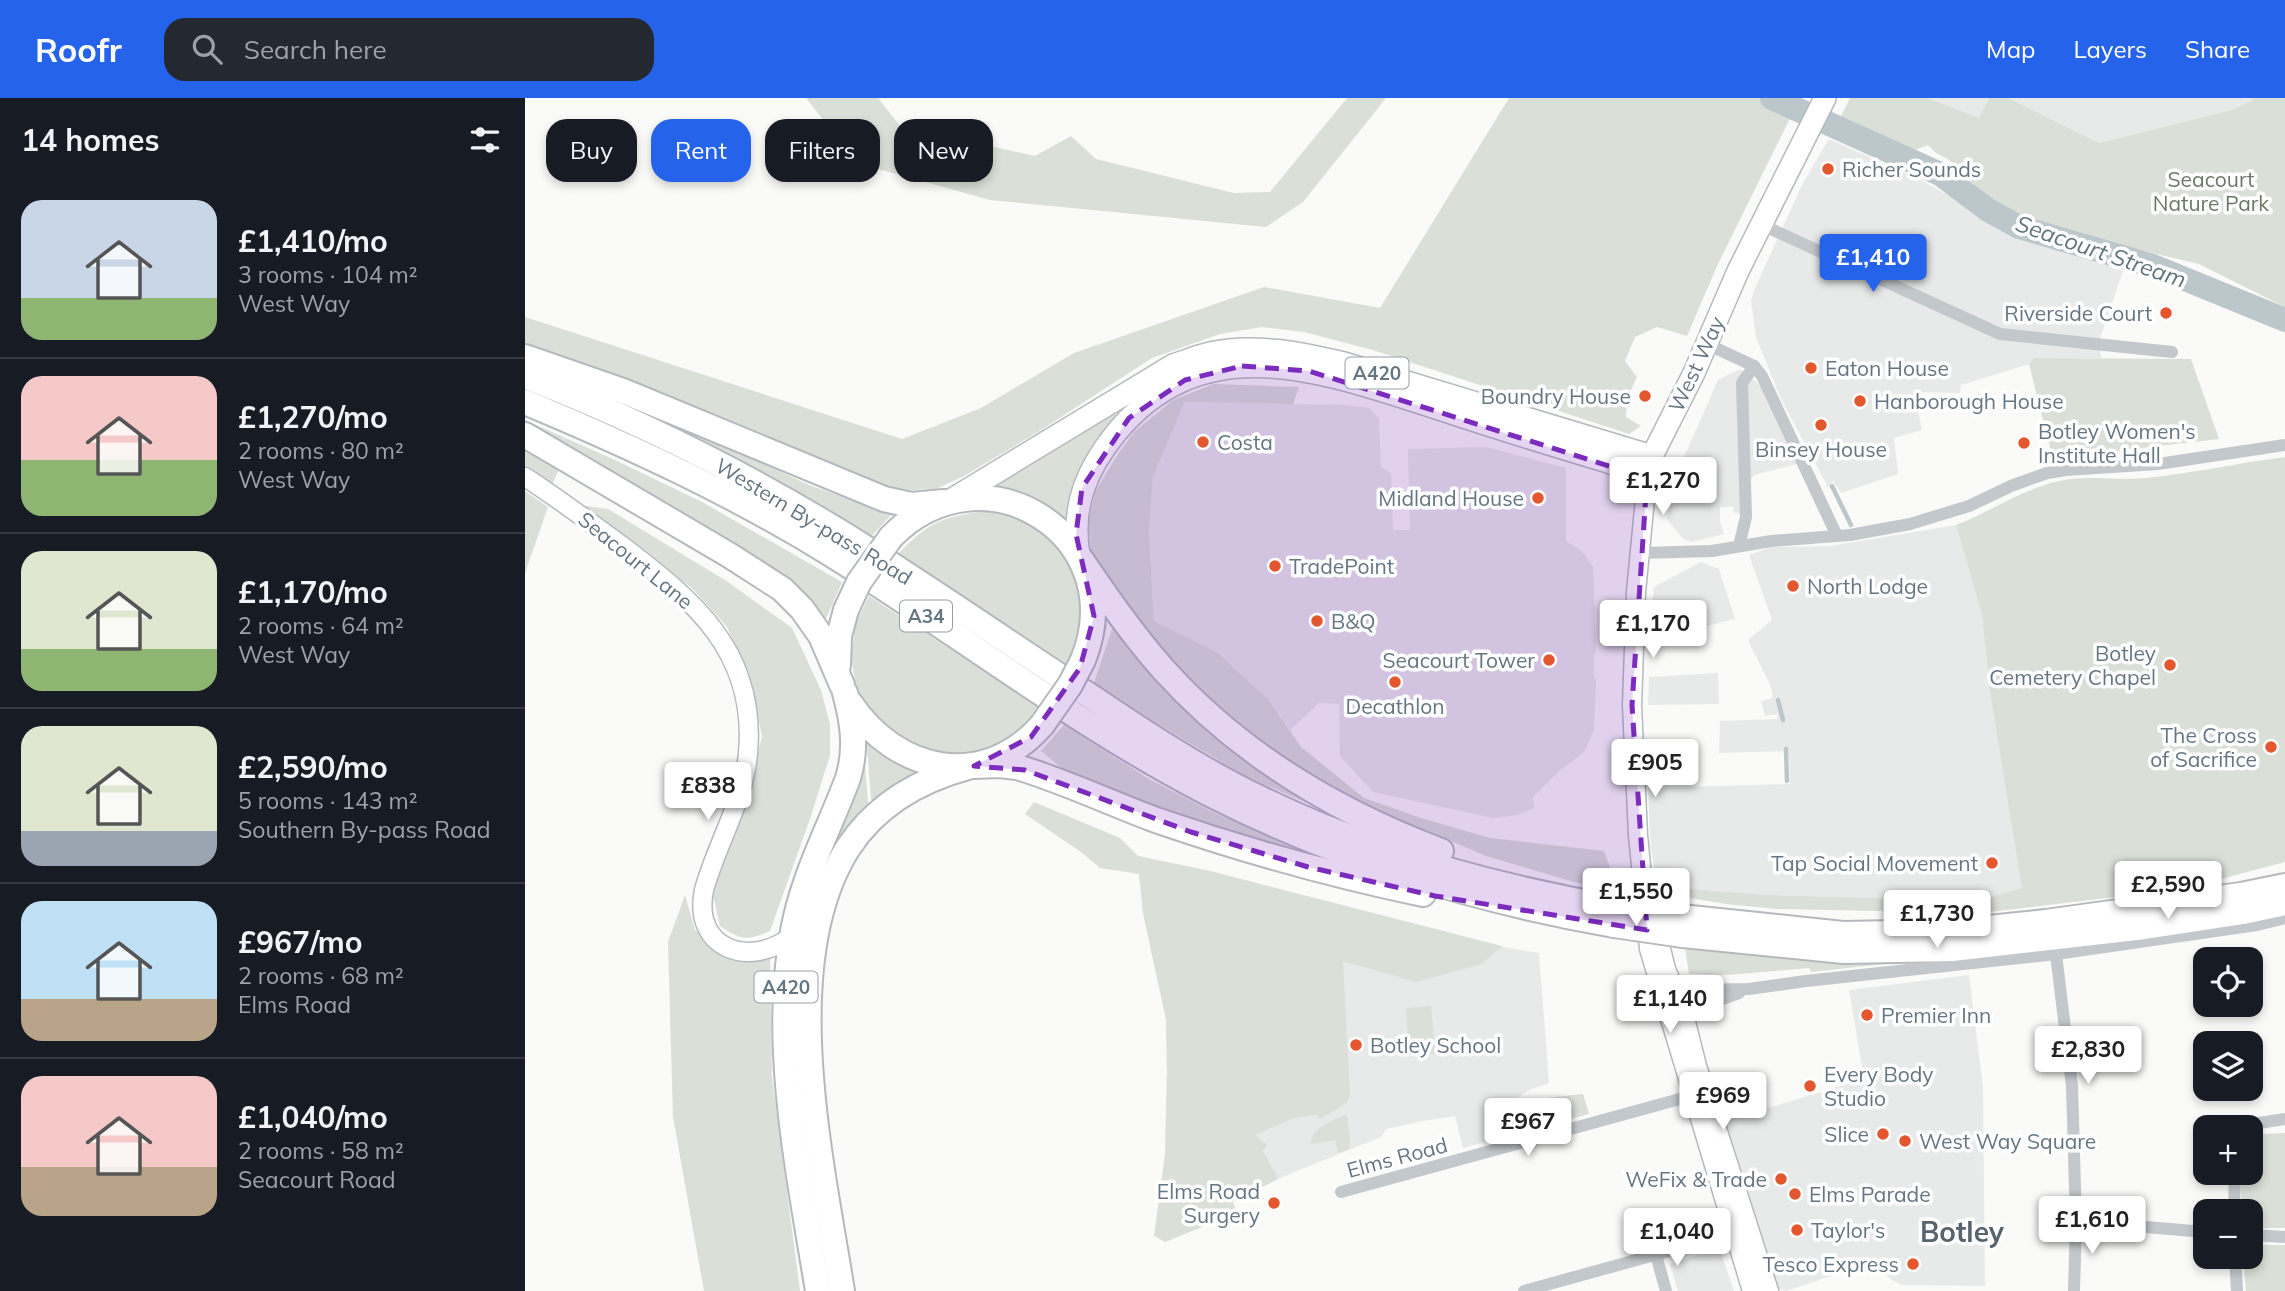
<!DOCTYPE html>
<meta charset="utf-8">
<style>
body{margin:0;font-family:Mulish,sans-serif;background:#242831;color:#f1f3f6;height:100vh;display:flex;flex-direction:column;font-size:26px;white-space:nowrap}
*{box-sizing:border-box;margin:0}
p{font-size:23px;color:#9ea1a6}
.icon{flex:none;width:38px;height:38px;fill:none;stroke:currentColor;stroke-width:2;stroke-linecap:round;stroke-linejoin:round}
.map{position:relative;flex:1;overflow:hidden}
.details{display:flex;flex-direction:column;background:#171b24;width:525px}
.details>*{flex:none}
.hud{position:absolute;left:21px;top:21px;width:665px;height:63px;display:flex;gap:14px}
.controls{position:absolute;left:1668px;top:849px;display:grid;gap:14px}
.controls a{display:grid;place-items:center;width:70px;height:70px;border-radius:14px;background:#171b24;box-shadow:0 4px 10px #0003;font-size:35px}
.price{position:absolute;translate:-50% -60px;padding:0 16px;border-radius:7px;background:#fff;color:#222;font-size:23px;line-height:46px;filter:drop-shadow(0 2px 4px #0008)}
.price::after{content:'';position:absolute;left:50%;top:42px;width:21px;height:16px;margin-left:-10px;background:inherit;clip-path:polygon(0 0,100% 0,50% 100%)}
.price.active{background:#2563eb;color:#fff}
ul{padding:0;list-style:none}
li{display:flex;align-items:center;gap:21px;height:175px;padding:0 21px}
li+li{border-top:2px solid #363941}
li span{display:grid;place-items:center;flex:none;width:196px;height:140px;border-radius:21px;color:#555}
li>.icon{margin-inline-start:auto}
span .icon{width:84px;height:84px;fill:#fffc;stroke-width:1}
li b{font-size:30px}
h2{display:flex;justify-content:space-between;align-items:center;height:84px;padding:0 21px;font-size:30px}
.chip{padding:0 24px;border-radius:21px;background:#171b24;box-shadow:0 4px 10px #0003;font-size:24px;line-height:63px}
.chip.active{background:#2563eb;color:#fff}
header{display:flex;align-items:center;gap:42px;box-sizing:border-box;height:98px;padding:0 35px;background:#2563eb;color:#fff}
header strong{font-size:33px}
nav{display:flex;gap:38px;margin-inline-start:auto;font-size:24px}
.search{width:490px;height:63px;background:#242831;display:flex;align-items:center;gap:18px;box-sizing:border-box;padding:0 24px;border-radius:21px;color:#9ea1a6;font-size:26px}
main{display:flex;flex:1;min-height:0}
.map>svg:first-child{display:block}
.built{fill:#e8e9e9}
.green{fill:#dadfd7}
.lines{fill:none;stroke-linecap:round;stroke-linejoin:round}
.stream{stroke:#bbc7cb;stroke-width:4.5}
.river{stroke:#bbc7cb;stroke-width:24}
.secondary-casing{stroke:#b3babf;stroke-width:21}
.primary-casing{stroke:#b5babe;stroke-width:24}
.highway-casing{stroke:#b4b9bd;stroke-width:28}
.street{stroke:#c3c8cc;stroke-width:12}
.secondary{stroke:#fff;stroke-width:18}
.primary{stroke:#fff;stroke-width:21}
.highway{stroke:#fff;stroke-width:24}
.highway-bridge-casing{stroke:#b4b9bd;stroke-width:28;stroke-linecap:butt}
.highway-bridge{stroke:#fff;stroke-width:24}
.marked{fill:#7b2cbf;fill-opacity:0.2;stroke:#7b2cbf;stroke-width:5;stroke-dasharray:14 9;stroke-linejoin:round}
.poi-dot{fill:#e4572e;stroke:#fff;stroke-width:2.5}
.labels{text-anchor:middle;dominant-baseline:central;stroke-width:7;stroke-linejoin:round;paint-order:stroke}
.shield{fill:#fff;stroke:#939fa8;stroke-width:2}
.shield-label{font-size:19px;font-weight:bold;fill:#657683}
.poi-label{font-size:21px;fill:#657683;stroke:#fff;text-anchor:start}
.park-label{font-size:21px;fill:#687a64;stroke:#fff}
.street-label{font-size:21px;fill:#657683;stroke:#fff}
.water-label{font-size:23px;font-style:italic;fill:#60757c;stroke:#fff}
.district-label{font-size:28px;font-weight:bold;fill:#57646e;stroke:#fff}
</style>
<header>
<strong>Roofr</strong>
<div class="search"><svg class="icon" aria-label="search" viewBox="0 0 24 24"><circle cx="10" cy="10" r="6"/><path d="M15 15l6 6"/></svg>Search here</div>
<nav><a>Map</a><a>Layers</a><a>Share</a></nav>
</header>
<main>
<section class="details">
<h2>14 homes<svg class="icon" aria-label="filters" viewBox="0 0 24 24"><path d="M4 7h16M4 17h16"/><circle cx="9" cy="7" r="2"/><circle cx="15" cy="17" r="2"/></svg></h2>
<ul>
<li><span style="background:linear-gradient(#c9d6e8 70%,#8fb573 0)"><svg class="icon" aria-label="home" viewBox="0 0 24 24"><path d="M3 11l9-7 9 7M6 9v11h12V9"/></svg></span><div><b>£1,410/mo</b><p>3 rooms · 104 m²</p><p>West Way</p></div></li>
<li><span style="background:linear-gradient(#f6c9c9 60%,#8fb573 0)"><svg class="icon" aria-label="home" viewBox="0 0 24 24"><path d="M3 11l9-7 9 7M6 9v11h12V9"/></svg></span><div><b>£1,270/mo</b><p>2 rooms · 80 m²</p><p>West Way</p></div></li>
<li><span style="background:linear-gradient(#dfe7d0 70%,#8fb573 0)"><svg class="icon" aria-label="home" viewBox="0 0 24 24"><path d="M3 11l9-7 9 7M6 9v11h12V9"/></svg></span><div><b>£1,170/mo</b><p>2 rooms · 64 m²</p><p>West Way</p></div></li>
<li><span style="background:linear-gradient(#dfe7d0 75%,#9aa5b1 0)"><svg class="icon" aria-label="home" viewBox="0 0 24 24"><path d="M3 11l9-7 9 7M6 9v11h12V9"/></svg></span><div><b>£2,590/mo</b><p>5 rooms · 143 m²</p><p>Southern By-pass Road</p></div></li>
<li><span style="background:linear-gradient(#bfe0f5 70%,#b9a48a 0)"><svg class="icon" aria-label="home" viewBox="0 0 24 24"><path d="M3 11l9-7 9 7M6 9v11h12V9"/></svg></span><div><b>£967/mo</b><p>2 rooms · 68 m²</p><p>Elms Road</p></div></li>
<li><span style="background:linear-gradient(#f6c9c9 65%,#b9a48a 0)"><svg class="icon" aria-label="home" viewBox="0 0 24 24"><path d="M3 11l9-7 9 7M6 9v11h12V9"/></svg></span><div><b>£1,040/mo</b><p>2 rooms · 58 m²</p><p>Seacourt Road</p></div></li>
</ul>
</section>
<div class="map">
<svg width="1760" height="1193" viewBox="0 0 1760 1193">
<rect width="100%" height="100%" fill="#fafaf8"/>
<g class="built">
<polygon points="1403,0 1464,0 1454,20"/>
<polygon points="1483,0 1731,0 1710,11 1574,45"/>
<polygon points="1304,41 1394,81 1494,137 1598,173 1575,240 1576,260 1509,260 1504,266 1436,287 1435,295 1389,294 1397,332 1369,340 1373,376 1316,395 1308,383 1303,389 1256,301 1231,239 1226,203 1229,192 1278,85"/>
<polygon points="1215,271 1235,287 1272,366 1229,377 1219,391 1220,417 1208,414 1209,409 1195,409 1195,424 1199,436 1167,444 1158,441 1142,421 1157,364 1193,282"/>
<polygon points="660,304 821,307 844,310 854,320 856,369 866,375 868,432 885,432 883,351 961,349 1041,370 1041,443 1057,453 1068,469 1071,552 1069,557 1069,578 1071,582 1069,631 1060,653 1032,675 1008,699 1009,710 992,717 968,720 848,694 815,658 814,606 794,605 765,632 743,601 692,554 629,523 624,431 628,378"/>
<polygon points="1431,427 1457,517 1465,594 1498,790 1452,803 1243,797 1133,788 1126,752 1123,690 1265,686 1264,653 1194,655 1195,623 1253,621 1252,616 1240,618 1236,603 1248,600 1246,589 1223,542 1247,522 1224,457 1246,449 1305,448"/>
<polygon points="1176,464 1194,471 1210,521 1178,529 1125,533 1129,489"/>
<polygon points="1193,575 1194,606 1123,607 1124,579"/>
<polygon points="613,758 685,773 967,847 1014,855 1024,985 1007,991 997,996 992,1002 993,1035 938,1050 930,1018 898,1023 861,1031 856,1039 740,1086 638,1141 642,973 641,921 618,815"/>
<polygon points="1444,877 1458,990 1460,1188 1377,1187 1367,1182 1350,1168 1336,1168 1261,1193 1254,1191 1249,1188 1243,1175 1241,1152 1226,1107 1220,1096 1200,1023 1339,981 1324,892"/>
<polygon points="1194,1150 1209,1193 1153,1193 1145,1166"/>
</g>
<g class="green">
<polygon points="281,0 353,0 375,28 510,58 546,38 571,61 709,95 745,94 822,0 861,0 778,104 741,129 465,102 332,65"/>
<polygon points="984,0 1275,0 1192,168 1162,238 1132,229 1110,239 1100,263 1112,279 1102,300 1101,319 1116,328 1104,336 848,252 779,234 737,229 695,236 627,260 513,334 439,378 411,391 383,392 337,383 214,327 72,273 0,250 0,219 377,341 456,310 549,255 739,189 855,210"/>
<polygon points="1325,0 1403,0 1454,20 1464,0 1483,0 1574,45 1710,11 1731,0 1760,0 1760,209 1674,166 1519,129 1476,113 1423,61 1411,55 1403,47 1390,52 1316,18"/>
<polygon points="1509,260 1666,261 1694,341 1556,357 1529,365 1504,266"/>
<polygon points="689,286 774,289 768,306 660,304 628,378 624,432 629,523 692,554 743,601 776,649 839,700 896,720 965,740 1079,753 1093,791 1049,784 961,758 826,701 732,644 700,615 629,543 566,455 563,425 570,394 591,359 609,334 648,302"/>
<path d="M588 314 593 319C565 355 543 380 540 427L468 394 467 389Z"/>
<polygon points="0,322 90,362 177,404 317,484 300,523 0,325"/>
<polygon points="150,330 218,356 284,387 367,416 344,441 280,400"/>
<polygon points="0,351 34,371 27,387 0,371"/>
<path d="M1760 359V764L1658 791 1456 815 1252 811 1201 806 1141 796 1142 789 1243 797 1452 803 1497 790 1465 594 1457 517 1431 427C1465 414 1494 393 1530 384 1559 376 1591 383 1621 380 1668 375 1714 365 1760 359Z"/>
<polygon points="0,393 23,409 0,475"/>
<path d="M54 407 83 411 203 484 267 530 296 592 305 627V657L286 718 245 833C222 843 216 842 195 828L186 789 223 690 237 639 225 577 202 529 167 490Z"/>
<path d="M462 413C472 416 484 417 494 421 538 437 568 493 556 538 553 548 548 559 544 569L371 458C404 424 415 419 462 413Z"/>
<polygon points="344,498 515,610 494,635 464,653 429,659 398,654 346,618 331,590 326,558 330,527"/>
<polygon points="588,528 645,593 685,634 787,707 720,678 626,622 569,585"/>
<polygon points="539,627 624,681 692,716 803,763 697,732 551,682 516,653"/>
<polygon points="338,640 394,673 395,677 351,706 346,701 342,648 334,649"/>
<polygon points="339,656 343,704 346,711 307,759 297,756"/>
<polygon points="509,704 595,740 613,758 685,773 977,848 957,866 891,884 818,863 825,998 822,1005 795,1021 791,1017 769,1020 730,1037 742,1047 738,1053 753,1081 708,1104 714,1121 682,1127 640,1144 629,1138 640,1056 642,973 641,921 618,815 614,776 575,770 556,754 500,716"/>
<polygon points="160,797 170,832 206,858 245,861 247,979 275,1193 179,1193 148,1019 143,844"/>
<polygon points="1160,849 1413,860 1286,874 1284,870 1203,877 1164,876"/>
<polygon points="906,908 910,956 884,958 881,910"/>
<polygon points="1058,996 1064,1016 1015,1029 1010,1025 1008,1014 1013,1001"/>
<path d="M820 1017 822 1018 825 1042 824 1051 813 1055 810 1042 786 1046C786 1029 807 1024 820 1017Z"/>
<polygon points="1760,1035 1760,1130 1726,1130 1726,1113 1717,1113 1715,1075 1726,1074 1726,1048 1734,1036"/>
<polygon points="1726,1147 1760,1147 1760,1193 1721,1193 1718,1159 1726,1158"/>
</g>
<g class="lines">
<g class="stream">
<polyline points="1307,388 1326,427"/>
<polyline points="1253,602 1258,622"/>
<polyline points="1261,651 1262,683"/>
</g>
<polyline class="river" points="1247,0 1415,76 1463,112 1494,129 1628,168 1760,222"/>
<g class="secondary-casing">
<g id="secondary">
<path d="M0 379C33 400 64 424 96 447 168 502 232 553 223 655 219 703 192 745 179 792 167 851 224 871 267 838"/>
<polyline points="1122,380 1111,494 1107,607 1113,737 1124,851 1227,1193"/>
<polyline points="1130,827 1141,871 1158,912 1172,968 1244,1193"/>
</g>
</g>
<g class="primary-casing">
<g id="primary">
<path d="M424 403 648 267C660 263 672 258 685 255 729 245 776 255 819 265L1127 358"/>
<path d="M554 457C546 409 561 372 591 335 680 227 800 275 911 310 968 329 1026 347 1083 364L1122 380 1127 358 1169 275 1213 173 1300 0"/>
</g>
</g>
<g class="highway-casing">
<g id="highway">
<polyline points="0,259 98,293 359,401 386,407 419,404"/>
<path d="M0 278C112 322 221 376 323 439 406 491 486 547 568 600 612 630 656 659 703 684 821 747 954 786 1086 809"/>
<path d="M0 304C105 348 209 396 306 456 432 534 551 627 683 695 810 760 948 802 1089 827"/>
<polyline points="0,337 204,457 257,491 277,511 296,538 317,587"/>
<path d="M366 439C458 344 608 438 558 562"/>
<path d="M555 460C581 498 607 536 638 571 714 656 810 713 916 753"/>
<polyline points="313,567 314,538 321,512"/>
<path d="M325 605C371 674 458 694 517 627"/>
<path d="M449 668 474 667 492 669C539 683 585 705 631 722 718 752 807 777 898 796"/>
<polyline points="1156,819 1318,836 1424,834 1521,824 1615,811 1716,797 1760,788"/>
<polyline points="1158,837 1319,853 1427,851 1620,829 1718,814 1760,805"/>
<path d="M293 1193C274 1076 244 936 271 819 282 771 306 726 323 680 332 651 328 624 320 595"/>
<path d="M317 1193C297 1066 250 865 323 750 351 707 395 682 443 669"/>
</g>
</g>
<g class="street">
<polyline points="1235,126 1475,236 1647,254"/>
<polyline points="1182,246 1229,268 1237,278 1312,438"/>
<polyline points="1214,448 1221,419 1217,285 1229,268"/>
<polyline points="1116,455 1187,453 1246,443 1325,437 1385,426 1444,408 1486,388 1522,375 1541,372 1633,366 1760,347"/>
<polyline points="1531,856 1547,988 1551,1123 1549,1193"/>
<polyline points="1146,897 1170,892 1224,891 1281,883 1531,856 1732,827 1760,820"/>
<polyline points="1151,913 1189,904 1214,895"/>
<polyline points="1726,1031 1734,1025 1760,1021"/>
<polyline points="816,1094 1173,996"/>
<polyline points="1709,1113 1710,1074"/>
<polyline points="1551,1123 1680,1134"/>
<polyline points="1726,1137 1760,1139"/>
<polyline points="1131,1157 1141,1193"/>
<polyline points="1710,1158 1712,1193"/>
<polyline points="999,1193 1209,1135"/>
</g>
<use href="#secondary" class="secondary"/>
<use href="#primary" class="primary"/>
<use href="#highway" class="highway"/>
<g class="highway-bridge-casing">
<g id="highway-bridge">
<polyline points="321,512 334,484 366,439"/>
<polyline points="517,627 545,587 558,562"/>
<polyline points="1086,809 1156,819"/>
<polyline points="1089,827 1158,837"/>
</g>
</g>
<use href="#highway-bridge" class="highway-bridge"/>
</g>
<path class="marked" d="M717 268 784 273 1122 380 1107 607 1122 832 910 798 783 769 666 734 500 672 449 668 506 639 555 570 569 518 551 436 557 390 604 320 660 282Z"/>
<g class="poi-dot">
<circle cx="1303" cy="71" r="7"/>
<circle cx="1641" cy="215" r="7"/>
<circle cx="1286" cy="270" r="7"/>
<circle cx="1120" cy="298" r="7"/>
<circle cx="1335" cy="303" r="7"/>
<circle cx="1296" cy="327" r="7"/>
<circle cx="678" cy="344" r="7"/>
<circle cx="1499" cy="345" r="7"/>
<circle cx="1013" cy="400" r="7"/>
<circle cx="750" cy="468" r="7"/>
<circle cx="1268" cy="488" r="7"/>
<circle cx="792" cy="523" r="7"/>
<circle cx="1024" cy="562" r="7"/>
<circle cx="1645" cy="567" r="7"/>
<circle cx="870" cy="584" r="7"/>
<circle cx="1746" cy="649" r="7"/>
<circle cx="1467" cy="765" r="7"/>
<circle cx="1342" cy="917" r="7"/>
<circle cx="831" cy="947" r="7"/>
<circle cx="1285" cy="988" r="7"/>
<circle cx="1358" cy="1036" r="7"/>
<circle cx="1380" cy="1043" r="7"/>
<circle cx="1256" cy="1081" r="7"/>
<circle cx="1270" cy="1096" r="7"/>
<circle cx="749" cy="1105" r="7"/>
<circle cx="1272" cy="1132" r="7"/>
<circle cx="1388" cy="1166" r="7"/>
</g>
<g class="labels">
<g class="shield">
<rect x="820.5" y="259.5" width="63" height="31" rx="5"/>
<rect x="375" y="502.5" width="52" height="31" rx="5"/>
<rect x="229.5" y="873.5" width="63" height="31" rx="5"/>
</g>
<g class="shield-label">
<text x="852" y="275">A420</text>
<text x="401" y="518">A34</text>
<text x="261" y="889">A420</text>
</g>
<g class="poi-label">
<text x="1317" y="71">Richer Sounds</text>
<text x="1627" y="215" text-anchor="end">Riverside Court</text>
<text x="1300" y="270">Eaton House</text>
<text x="1106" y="298" text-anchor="end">Boundry House</text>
<text x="1349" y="303">Hanborough House</text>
<text x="1513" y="333">Botley Women's<tspan x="1513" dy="24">Institute Hall</tspan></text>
<text x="692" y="344">Costa</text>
<text x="1296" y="351" text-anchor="middle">Binsey House</text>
<text x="999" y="400" text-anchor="end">Midland House</text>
<text x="764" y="468">TradePoint</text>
<text x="1282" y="488">North Lodge</text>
<text x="806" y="523">B&amp;Q</text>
<text x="1631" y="555" text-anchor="end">Botley<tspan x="1631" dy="24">Cemetery Chapel</tspan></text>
<text x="1010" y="562" text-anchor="end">Seacourt Tower</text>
<text x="870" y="608" text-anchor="middle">Decathlon</text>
<text x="1732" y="637" text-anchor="end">The Cross<tspan x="1732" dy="24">of Sacrifice</tspan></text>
<text x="1453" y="765" text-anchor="end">Tap Social Movement</text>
<text x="1356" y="917">Premier Inn</text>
<text x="845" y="947">Botley School</text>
<text x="1299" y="976">Every Body<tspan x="1299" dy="24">Studio</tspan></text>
<text x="1344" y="1036" text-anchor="end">Slice</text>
<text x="1394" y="1043">West Way Square</text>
<text x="1242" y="1081" text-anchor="end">WeFix &amp; Trade</text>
<text x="735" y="1093" text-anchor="end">Elms Road<tspan x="735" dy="24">Surgery</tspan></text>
<text x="1284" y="1096">Elms Parade</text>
<text x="1286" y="1132">Taylor's</text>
<text x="1374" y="1166" text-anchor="end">Tesco Express</text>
</g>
<g class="park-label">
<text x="1686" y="81">Seacourt<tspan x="1686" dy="24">Nature Park</tspan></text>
</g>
<g class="street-label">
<text transform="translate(1171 266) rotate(-65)">West Way</text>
<text transform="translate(289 423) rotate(31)">Western By-pass Road</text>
<text transform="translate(111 462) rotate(39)">Seacourt Lane</text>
<text transform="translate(872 1059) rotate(-15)">Elms Road</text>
</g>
<g class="water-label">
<text transform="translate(1576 153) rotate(19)">Seacourt Stream</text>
</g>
<g class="district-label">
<text x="1437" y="1133">Botley</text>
</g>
</g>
</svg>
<div class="controls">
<a><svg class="icon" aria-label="locate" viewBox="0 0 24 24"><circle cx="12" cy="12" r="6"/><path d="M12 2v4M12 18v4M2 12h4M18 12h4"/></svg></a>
<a><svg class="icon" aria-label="layers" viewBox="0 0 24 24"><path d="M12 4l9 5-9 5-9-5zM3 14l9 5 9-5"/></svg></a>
<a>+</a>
<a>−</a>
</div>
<b class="price active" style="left:1348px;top:196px">£1,410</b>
<b class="price" style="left:1138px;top:419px">£1,270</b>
<b class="price" style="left:1128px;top:562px">£1,170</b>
<b class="price" style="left:1130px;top:701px">£905</b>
<b class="price" style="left:183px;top:724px">£838</b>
<b class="price" style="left:1643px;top:823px">£2,590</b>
<b class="price" style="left:1111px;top:830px">£1,550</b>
<b class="price" style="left:1412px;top:852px">£1,730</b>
<b class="price" style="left:1145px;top:937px">£1,140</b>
<b class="price" style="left:1563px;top:988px">£2,830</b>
<b class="price" style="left:1198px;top:1034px">£969</b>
<b class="price" style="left:1003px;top:1060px">£967</b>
<b class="price" style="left:1567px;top:1158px">£1,610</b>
<b class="price" style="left:1152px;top:1170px">£1,040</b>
<div class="hud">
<a class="chip">Buy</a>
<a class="chip active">Rent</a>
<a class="chip">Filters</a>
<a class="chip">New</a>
</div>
</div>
</main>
